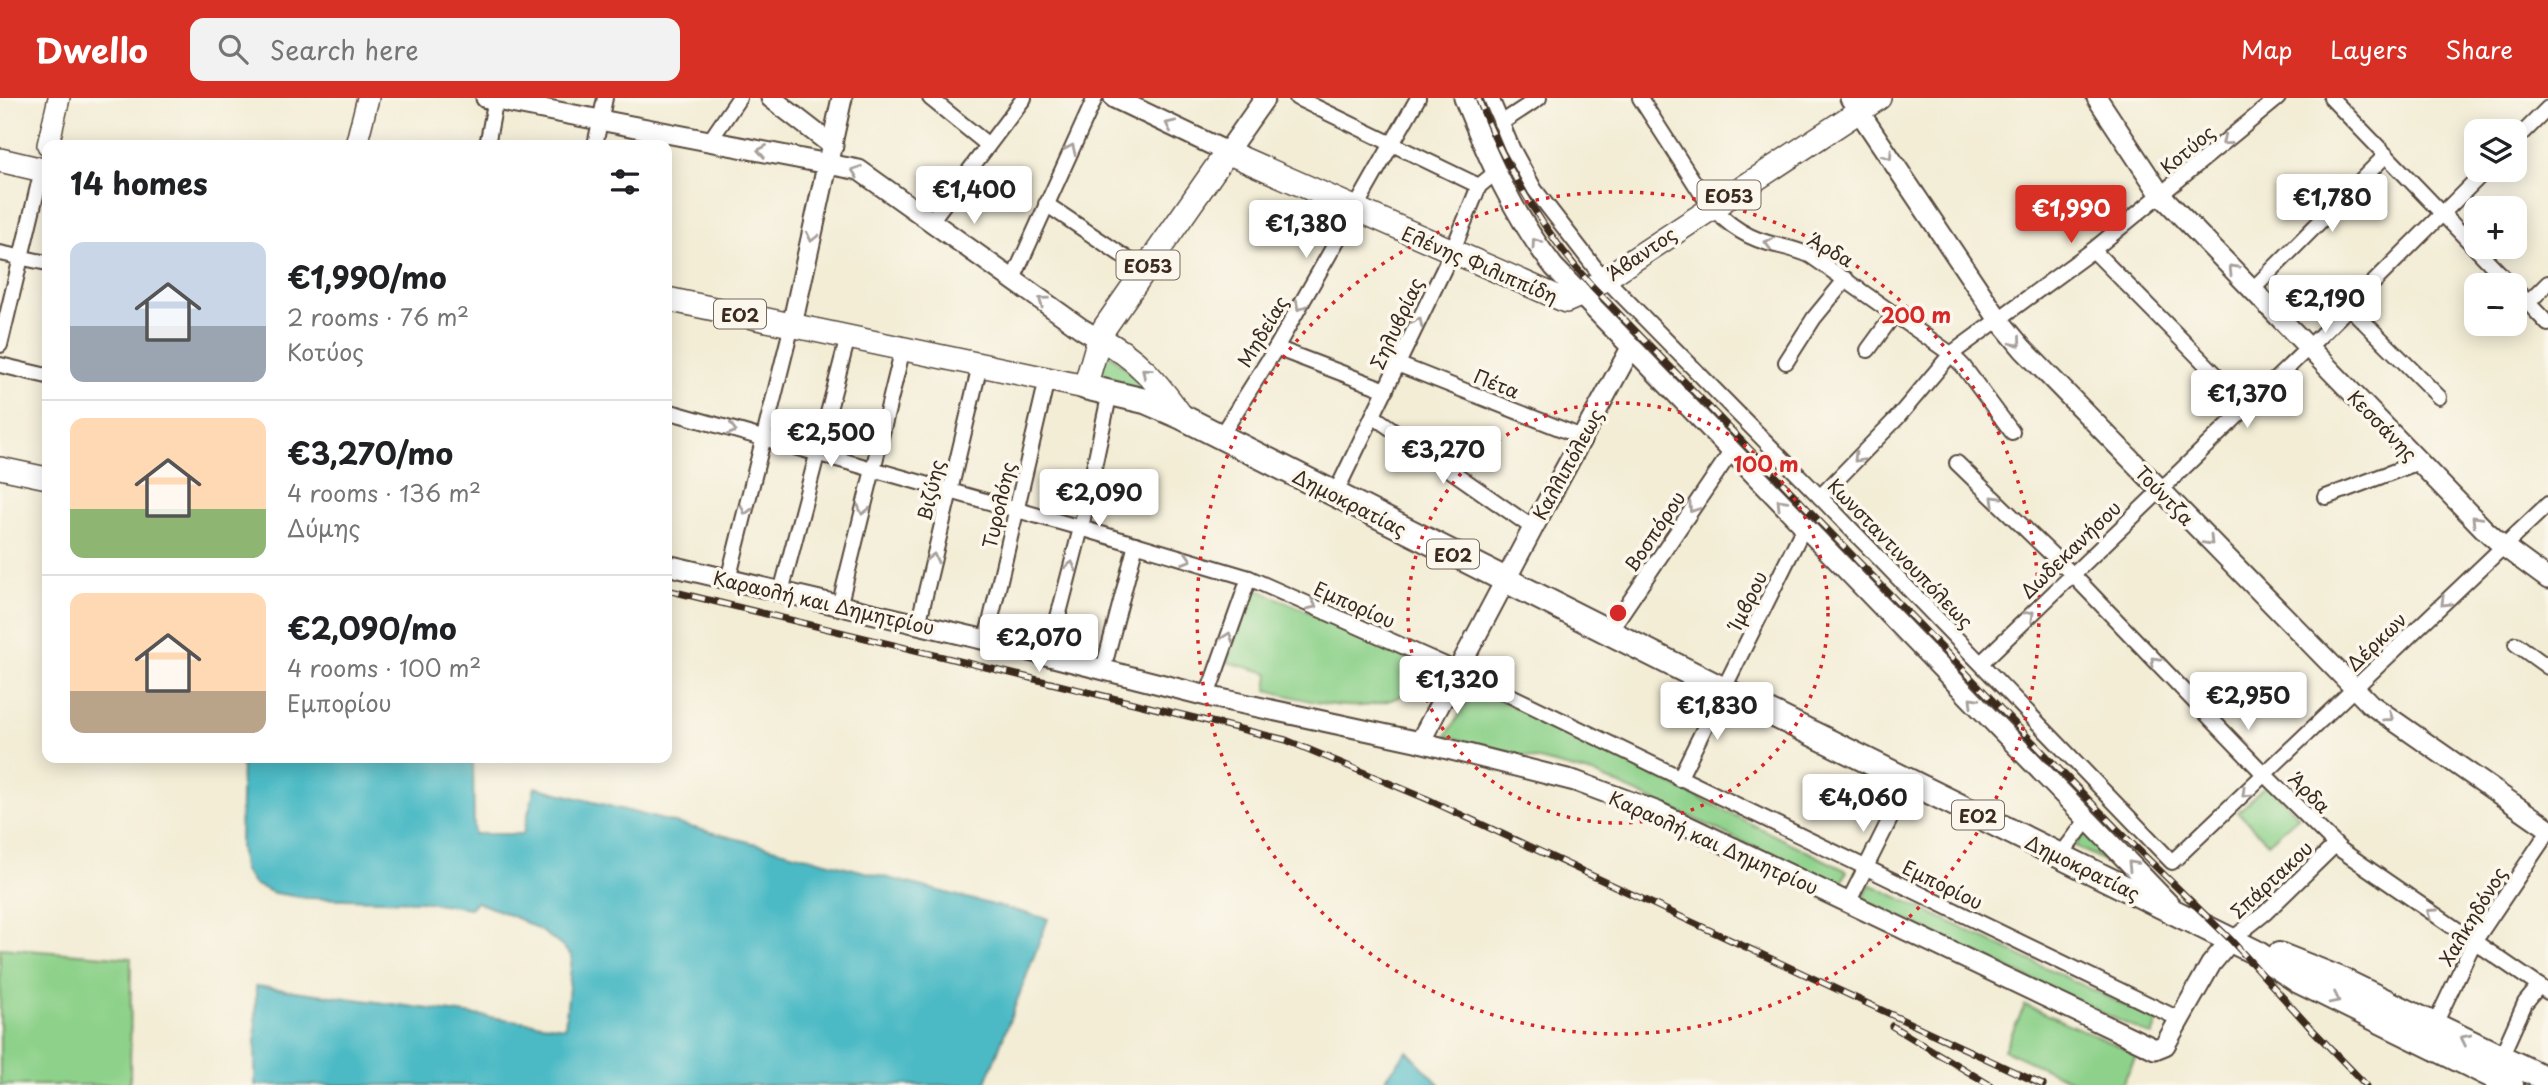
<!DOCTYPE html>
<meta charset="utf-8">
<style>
body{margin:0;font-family:"Playpen Sans",sans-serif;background:#f2f2f2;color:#202124;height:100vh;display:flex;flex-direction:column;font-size:26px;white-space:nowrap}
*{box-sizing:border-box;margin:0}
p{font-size:23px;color:#757577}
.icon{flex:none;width:38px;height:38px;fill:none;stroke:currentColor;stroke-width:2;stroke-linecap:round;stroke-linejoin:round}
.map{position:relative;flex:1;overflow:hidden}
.details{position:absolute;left:42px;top:42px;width:630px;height:623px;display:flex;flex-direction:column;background:#fff;border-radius:14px;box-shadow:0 4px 18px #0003}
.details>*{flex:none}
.buttons{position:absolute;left:2464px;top:21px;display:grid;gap:14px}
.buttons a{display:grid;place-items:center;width:63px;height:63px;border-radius:14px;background:#fff;box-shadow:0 4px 18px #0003;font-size:35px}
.price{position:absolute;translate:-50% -60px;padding:0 16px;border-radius:7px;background:#fff;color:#222;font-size:23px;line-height:46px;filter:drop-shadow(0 2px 4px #0008)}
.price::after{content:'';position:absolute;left:50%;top:42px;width:21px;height:16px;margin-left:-10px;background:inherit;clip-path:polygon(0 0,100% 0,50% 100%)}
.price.selected{background:#d93025;color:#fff}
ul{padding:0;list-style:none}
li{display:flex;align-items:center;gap:21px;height:175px;padding:0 28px}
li+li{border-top:2px solid #e0e0e0}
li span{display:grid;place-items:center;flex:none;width:196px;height:140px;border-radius:14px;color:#555}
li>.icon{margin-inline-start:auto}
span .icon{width:84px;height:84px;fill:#fffc;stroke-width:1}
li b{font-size:30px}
h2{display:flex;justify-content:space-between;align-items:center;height:84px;padding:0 28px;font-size:30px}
header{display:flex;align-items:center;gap:42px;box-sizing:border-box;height:98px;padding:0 35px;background:#d93025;color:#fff}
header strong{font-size:33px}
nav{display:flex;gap:38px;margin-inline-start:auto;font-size:24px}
.search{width:490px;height:63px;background:#f2f2f2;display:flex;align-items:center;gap:18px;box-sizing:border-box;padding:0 24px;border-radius:14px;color:#757577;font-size:26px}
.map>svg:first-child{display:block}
.green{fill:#8dd18a;stroke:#647e54;stroke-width:2}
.water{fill:#4cbac5;stroke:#447272;stroke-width:2}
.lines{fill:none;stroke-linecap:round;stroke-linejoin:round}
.minor-casing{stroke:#57473a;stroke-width:18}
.tertiary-casing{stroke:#57473a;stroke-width:23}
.secondary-casing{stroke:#57473a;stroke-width:24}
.primary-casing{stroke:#57473a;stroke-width:26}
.trunk-casing{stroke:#57473a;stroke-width:28}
.minor{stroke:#fff;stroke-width:14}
.tertiary{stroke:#fff;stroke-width:19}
.secondary{stroke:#fff;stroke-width:21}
.primary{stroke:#fff;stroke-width:23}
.trunk{stroke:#fff;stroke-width:24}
.rail-casing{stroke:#3b2a1e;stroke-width:7}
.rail{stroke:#fbf7ec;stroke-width:4.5;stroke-dasharray:13;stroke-linecap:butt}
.oneway{stroke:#a79f9a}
.ring{fill:none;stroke:#d62828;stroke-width:3.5;stroke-dasharray:3.5 7}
.labels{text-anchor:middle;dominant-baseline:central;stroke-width:7;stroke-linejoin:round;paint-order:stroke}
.shield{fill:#fbf7ec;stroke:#75685c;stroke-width:2}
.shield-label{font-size:18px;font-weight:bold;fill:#3b2a1e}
.street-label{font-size:19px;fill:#3b2a1e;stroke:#fbf7ec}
.centre{fill:#d62828;stroke:#fbf7ec;stroke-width:3.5}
.ring-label{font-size:21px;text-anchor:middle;font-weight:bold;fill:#d62828;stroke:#fbf7ec;stroke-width:7;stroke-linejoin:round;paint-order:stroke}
</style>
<header>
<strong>Dwello</strong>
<div class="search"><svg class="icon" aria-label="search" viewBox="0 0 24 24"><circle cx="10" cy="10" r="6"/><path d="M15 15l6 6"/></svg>Search here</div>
<nav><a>Map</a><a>Layers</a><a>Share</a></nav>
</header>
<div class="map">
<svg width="2548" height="987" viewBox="0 0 2548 987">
<rect width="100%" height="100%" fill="#fbf7ec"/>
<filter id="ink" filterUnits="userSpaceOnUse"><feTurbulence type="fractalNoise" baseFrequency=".0143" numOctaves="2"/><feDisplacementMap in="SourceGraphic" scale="14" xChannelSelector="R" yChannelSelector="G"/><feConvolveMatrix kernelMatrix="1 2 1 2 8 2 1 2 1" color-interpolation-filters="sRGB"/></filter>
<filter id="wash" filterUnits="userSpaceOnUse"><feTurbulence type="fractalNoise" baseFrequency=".00686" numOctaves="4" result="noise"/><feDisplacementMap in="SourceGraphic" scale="28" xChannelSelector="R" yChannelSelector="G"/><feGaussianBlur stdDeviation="1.57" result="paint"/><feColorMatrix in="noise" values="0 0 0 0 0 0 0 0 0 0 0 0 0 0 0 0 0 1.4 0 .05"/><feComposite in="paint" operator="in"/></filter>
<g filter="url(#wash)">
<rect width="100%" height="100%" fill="#f3edd6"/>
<g class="green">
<polygon points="1104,251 1170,310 1093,284"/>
<path d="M1254 490 1438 570 1437 572C1384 625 1331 609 1267 592L1269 575 1227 564Z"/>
<polygon points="1476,590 1847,773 1839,791 1708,727 1597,677 1446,638"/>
<polygon points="2267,686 2299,718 2268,745 2238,714"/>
<polygon points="2087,732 2127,775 2075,748"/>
<polygon points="1870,786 2158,923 2152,938 1863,802"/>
<polygon points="0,850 131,860 130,987 0,987"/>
<polygon points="2025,907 2137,956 2122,987 2081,987 2004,952"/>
</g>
<g class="water">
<path d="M242 660H473L474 736H523L535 689 1048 821 985 987H255L256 888 565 929 572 858C545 830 512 817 476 804L470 810 420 803 306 800 274 795 253 786 243 771 240 747Z"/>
<polygon points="1407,953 1440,987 1381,987"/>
</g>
</g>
<g filter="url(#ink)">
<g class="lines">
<g class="minor-casing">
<g id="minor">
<polyline points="930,0 988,47"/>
<polyline points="1297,0 1479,88"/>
<polyline points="1491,0 1512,50 1535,92 1596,171 1820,399 2172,764 2548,406"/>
<path d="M1640 0 1701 95C1718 119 1739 137 1768 145 1783 149 1797 151 1811 158L1951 256 1963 268 2012 334"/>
<polyline points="2331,0 2511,187"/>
<polyline points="1501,25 1539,0"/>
<polyline points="2515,43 2548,10"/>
<polyline points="709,44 739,0"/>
<polyline points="487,47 496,0"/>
<polyline points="595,47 605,0"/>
<polyline points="1046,106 1144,172"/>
<polyline points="931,123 1024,0"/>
<polyline points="2093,152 2247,308"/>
<polyline points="0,155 47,165"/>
<polyline points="1013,181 1095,0"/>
<polyline points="2253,191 2386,57"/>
<polyline points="2515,191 2548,226"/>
<polyline points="2528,205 2548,185"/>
<polyline points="2349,209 2439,299"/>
<polyline points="0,247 42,72"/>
<polyline points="1276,250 1386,292"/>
<polyline points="1868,252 1895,215"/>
<polyline points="1786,264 1814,220 1846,181"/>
<polyline points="1397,266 1582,339"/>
<polyline points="0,267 47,278"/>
<polyline points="667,313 1081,430 1249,480 1468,577 2179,921"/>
<polyline points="1373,318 1533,430"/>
<polyline points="1220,339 1276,250 1418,0"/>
<polyline points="1957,365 2072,476 2265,677 2341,752 2548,894"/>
<polyline points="1335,396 1452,154 1479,88 1495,75"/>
<polyline points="1820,399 1897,320 1951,256 2093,152 2278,0"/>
<polyline points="2326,399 2419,364"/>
<polyline points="728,482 792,227"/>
<polyline points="781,494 848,239"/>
<polyline points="839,509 903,250"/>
<polyline points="918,527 980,267"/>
<polyline points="1609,534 1731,354"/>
<polyline points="986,542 1047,281"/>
<polyline points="2516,546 2548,569"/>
<polyline points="1048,558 1081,430 1110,294"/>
<polyline points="1981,565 2309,249 2486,72"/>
<polyline points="1103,572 1136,446"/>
<polyline points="1207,598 1249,480"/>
<polyline points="1679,681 1804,429"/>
<polyline points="2060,758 2088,721"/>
<polyline points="1848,805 1909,683"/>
<polyline points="2231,842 2265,815 2335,747"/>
<polyline points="2435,926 2474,844 2548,734"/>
<polyline points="2501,959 2525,905 2539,888"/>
</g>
</g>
<g class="tertiary-casing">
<g id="tertiary">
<polyline points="486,0 859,72 1082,231 1099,241"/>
<polyline points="771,0 833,48"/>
<polyline points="1114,0 1227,54 1265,0"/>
<path d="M1464 0C1488 60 1514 118 1554 169L2171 808"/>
<polyline points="1850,0 1999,222 2023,251 2370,606 2548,730"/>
<polyline points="2097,0 2161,97 2484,431 2503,448 2548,481"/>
<polyline points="792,227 842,0"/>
<polyline points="667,467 986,542 1207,598 1420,644 1575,683 1658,714 1694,731 2155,951 2165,947 2211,866 2231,842"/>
<polyline points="1420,644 1533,430 1631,250"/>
</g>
</g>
<g class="secondary-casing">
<g id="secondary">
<polyline points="48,47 59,0"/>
<polyline points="356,47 368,0"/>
<polyline points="0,370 47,380"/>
</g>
</g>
<g class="primary-casing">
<g id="primary">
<polyline points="0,62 47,73"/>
<polyline points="667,201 1085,289 1099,241 1105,229 1227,54 1566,203 1580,197 1879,0"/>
<path d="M1099 241C1136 257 1160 288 1182 319"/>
</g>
</g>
<g class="trunk-casing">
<g id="trunk">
<polyline points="1085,289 1145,303 1182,319 1724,592 2255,854 2299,883 2511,987"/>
<polyline points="2279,857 2339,881 2548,982"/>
</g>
</g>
<use href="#minor" class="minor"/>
<use href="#tertiary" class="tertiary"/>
<use href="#secondary" class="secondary"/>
<use href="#primary" class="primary"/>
<use href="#trunk" class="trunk"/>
<g class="rail-casing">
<g id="rail">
<path d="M1478 0C1505 70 1543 133 1592 188L2116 730 2231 842 2306 925 2366 987"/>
<polyline points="667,492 1286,642 1427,701 2043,987"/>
<polyline points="1892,928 1990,987"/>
</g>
</g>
<use href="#rail" class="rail"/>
</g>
<defs><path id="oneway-chevron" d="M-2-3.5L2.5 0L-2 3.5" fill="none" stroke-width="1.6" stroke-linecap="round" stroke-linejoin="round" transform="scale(1.75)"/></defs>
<g class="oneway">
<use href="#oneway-chevron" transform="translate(1170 27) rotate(-155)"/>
<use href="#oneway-chevron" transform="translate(2226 43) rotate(140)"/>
<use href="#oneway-chevron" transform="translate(1071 51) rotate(-65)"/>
<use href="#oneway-chevron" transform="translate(762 53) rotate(-170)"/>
<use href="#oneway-chevron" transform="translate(1888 57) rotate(56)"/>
<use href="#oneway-chevron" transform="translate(856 73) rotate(-160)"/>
<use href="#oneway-chevron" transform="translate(812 139) rotate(103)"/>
<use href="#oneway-chevron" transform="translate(1536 145) rotate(-125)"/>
<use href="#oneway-chevron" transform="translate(1769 145) rotate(-165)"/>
<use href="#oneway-chevron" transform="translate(2233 171) rotate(-134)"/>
<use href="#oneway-chevron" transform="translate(1043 203) rotate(-144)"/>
<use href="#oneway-chevron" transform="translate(1300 208) rotate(120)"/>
<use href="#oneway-chevron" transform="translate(1418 224) rotate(-64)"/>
<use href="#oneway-chevron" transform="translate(2017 244) rotate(50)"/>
<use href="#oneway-chevron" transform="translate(1146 274) rotate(-139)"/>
<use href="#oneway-chevron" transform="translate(732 332) rotate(16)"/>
<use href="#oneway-chevron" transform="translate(1858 360) rotate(134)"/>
<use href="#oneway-chevron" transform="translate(1995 402) rotate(-136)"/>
<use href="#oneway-chevron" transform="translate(1781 405) rotate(-134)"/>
<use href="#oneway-chevron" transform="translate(1693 410) rotate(124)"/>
<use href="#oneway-chevron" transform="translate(746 412) rotate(104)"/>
<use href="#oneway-chevron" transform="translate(863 412) rotate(104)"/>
<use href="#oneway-chevron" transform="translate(2476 422) rotate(-134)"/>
<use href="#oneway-chevron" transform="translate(2209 443) rotate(46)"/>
<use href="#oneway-chevron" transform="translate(933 460) rotate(-77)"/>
<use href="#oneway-chevron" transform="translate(1187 461) rotate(17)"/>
<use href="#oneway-chevron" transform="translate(1071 468) rotate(-76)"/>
<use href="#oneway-chevron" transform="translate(2445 504) rotate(136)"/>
<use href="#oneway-chevron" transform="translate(1312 507) rotate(24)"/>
<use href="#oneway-chevron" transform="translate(2030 517) rotate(-44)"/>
<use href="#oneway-chevron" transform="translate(1228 539) rotate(-71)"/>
<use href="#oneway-chevron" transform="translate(2155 563) rotate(-134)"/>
<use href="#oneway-chevron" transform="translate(1973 603) rotate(-134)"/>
<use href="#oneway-chevron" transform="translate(2389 619) rotate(35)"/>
<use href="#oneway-chevron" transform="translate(2246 695) rotate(136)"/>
<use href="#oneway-chevron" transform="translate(2132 767) rotate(-134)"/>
<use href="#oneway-chevron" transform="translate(2431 815) rotate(-145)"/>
<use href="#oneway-chevron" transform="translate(2335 901) rotate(26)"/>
<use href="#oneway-chevron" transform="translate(2465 941) rotate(-154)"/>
</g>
</g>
<g class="ring">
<circle cx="1618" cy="515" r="210"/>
<circle cx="1618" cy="515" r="421"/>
</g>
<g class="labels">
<g class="shield">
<rect x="1697.5" y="82.5" width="63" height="29" rx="5"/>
<rect x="1116.5" y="152.5" width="63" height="29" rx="5"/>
<rect x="714" y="201.5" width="52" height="29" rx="5"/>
<rect x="1427" y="441.5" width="52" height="29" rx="5"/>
<rect x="1952" y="702.5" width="52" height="29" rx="5"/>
</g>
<g class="shield-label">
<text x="1729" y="97">ΕΟ53</text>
<text x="1148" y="167">ΕΟ53</text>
<text x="740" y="216">ΕΟ2</text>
<text x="1453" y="456">ΕΟ2</text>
<text x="1978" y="717">ΕΟ2</text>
</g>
<g class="street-label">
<text transform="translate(2187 51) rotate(-40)">Κοτύος</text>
<text transform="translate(1831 151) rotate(30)">Άρδα</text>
<text transform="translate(1641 155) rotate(-34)">Άβαντος</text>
<text transform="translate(1480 166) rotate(23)">Ελένης Φιλιππίδη</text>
<text transform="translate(1396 225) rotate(-65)">Σηλυβρίας</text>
<text transform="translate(1262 233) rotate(-59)">Μηδείας</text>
<text transform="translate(1497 285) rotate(22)">Πέτα</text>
<text transform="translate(2383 327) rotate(46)">Κεσσάνης</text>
<text transform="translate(1567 366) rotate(-61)">Καλλιπόλεως</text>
<text transform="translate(930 392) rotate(-77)">Βιζύης</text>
<text transform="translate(2165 397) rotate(46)">Τούντζα</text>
<text transform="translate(1350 404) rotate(27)">Δημοκρατίας</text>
<text transform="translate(998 407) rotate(-77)">Τυρολόης</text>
<text transform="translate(1654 433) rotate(-56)">Βοσπόρου</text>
<text transform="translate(2070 451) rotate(-44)">Δωδεκανήσου</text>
<text transform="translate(1901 455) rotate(46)">Κωνσταντινουπόλεως</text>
<text transform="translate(1747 502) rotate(-64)">Ίμβρου</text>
<text transform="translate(824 504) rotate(13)">Καραολή και Δημητρίου</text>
<text transform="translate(1355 506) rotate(24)">Εμπορίου</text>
<text transform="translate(2376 543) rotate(-44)">Δέρκων</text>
<text transform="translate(2310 694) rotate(45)">Άρδα</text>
<text transform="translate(1714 744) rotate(24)">Καραολή και Δημητρίου</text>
<text transform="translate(2083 769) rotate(26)">Δημοκρατίας</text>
<text transform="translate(2271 781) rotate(-43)">Σπάρτακου</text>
<text transform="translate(1943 786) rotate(26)">Εμπορίου</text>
<text transform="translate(2472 818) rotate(-59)">Χαλκηδόνος</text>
</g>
</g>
<circle cx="1618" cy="515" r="10" class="centre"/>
<g class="ring-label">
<text x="1916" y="225">200 m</text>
<text x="1766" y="374">100 m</text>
</g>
</svg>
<div class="buttons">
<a><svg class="icon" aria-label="layers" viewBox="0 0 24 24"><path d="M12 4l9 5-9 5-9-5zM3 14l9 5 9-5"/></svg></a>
<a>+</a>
<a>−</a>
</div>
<b class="price" style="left:974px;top:128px">€1,400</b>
<b class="price" style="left:2332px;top:136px">€1,780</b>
<b class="price selected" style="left:2071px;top:147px">€1,990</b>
<b class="price" style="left:1306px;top:162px">€1,380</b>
<b class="price" style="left:2325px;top:237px">€2,190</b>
<b class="price" style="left:2247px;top:332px">€1,370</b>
<b class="price" style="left:831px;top:371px">€2,500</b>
<b class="price" style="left:1443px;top:388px">€3,270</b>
<b class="price" style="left:1099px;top:431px">€2,090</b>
<b class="price" style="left:1039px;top:576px">€2,070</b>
<b class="price" style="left:1457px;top:618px">€1,320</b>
<b class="price" style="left:2248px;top:634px">€2,950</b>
<b class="price" style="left:1717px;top:644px">€1,830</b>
<b class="price" style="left:1863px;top:736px">€4,060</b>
<section class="details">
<h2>14 homes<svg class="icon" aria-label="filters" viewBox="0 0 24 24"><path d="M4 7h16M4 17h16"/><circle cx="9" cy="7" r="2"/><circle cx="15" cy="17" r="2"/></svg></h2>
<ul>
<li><span style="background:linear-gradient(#c9d6e8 60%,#9aa5b1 0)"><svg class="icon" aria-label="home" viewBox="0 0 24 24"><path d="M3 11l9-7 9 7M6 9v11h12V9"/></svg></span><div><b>€1,990/mo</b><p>2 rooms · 76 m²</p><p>Κοτύος</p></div></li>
<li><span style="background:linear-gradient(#ffd9b3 65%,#8fb573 0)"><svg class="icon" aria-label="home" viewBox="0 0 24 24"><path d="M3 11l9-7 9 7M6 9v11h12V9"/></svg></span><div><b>€3,270/mo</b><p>4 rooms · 136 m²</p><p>Δύμης</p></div></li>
<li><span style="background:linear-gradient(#ffd9b3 70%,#b9a48a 0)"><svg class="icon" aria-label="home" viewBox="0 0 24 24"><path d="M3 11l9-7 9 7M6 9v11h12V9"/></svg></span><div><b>€2,090/mo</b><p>4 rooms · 100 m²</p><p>Εμπορίου</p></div></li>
</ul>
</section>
</div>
